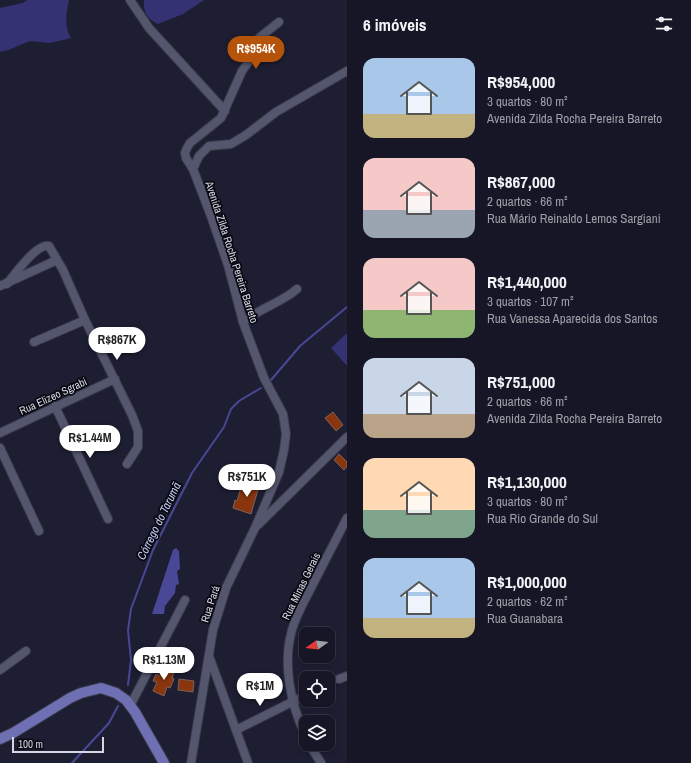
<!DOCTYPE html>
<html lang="pt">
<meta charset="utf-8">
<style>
body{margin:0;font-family:"Archivo Narrow",sans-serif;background:#232332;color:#f1f3f6;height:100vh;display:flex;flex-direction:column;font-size:15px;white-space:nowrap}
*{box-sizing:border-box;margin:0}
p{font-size:13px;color:#9e9fa7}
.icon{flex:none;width:22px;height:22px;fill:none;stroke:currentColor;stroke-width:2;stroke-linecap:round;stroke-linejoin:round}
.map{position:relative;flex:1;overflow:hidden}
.side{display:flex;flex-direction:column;background:#161626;width:344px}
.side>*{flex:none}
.needle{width:26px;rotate:256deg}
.fabs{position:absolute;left:299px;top:627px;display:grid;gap:8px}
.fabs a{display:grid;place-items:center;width:36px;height:36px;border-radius:8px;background:#161626;box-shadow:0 2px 6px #0003,0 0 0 1px #353543;font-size:20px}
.scale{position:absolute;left:12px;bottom:10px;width:92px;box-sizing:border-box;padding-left:4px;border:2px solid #d6d7e5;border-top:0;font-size:11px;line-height:14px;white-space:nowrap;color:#d6d7e5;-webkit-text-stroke:3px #080911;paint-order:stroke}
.price{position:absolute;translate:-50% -34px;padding:0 9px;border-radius:14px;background:#fff;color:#222;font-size:13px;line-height:26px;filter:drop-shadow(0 1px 2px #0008)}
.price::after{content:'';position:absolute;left:50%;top:24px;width:12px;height:9px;margin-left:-6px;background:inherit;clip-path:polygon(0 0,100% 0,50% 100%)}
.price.on{background:#b45309;color:#fff}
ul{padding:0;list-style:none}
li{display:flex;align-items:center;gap:12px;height:100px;padding:0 16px}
li span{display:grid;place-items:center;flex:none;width:112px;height:80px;border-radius:12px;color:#555}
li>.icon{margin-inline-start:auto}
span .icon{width:48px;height:48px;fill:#fffc;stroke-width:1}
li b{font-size:17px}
h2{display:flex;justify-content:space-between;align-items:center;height:48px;padding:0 16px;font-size:17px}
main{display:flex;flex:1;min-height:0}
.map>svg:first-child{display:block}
.green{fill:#343272}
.water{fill:#494896}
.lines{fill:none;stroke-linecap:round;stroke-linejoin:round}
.stream{stroke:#494896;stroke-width:2}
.building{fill:#89350d;stroke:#7d6258}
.minor-casing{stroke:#39394a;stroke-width:10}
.major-casing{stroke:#39394a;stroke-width:12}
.minor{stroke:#54566d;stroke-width:8}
.major{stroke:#6e70b3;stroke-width:10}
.labels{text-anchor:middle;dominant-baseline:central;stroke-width:3.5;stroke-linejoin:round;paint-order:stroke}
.street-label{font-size:11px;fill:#d6d7e5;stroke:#080911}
.water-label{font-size:12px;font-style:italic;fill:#c5caf6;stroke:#080911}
</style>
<main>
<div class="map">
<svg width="347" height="763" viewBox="0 0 347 763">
<rect width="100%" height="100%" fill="#1d1e32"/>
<g class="green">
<path d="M27 0H69C66 13 64 27 71 38L50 43 30 41 8 50 0 52V8L23 3Z"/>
<path d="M144 0H204L183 14 158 24C147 19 143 12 144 0Z"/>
<polygon points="347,333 347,366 331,348"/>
</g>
<polygon class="water" points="176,548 179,551 180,569 177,571 179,584 176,585 175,593 165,606 164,614 152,614 173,550"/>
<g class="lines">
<g class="stream">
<polyline points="271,380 300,346 347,307"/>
<polyline points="128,685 131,660 128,630 131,609 153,550 192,473 224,427 231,409 239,401 261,388"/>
<polyline points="72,763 109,723 118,706"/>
</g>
</g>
<g class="building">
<polygon points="333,412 343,425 336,431 325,418"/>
<polygon points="339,454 347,462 347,466 344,470 334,460"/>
<polygon points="243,481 259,486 251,514 233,508 235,500 237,501"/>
<polygon points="164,667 174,672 172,678 174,679 170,688 167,687 164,696 153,691 157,682 153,681 156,674 160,676"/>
<polygon points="179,679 194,681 193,692 178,690"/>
</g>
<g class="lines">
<g class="minor-casing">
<g id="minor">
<polyline points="130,0 149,28 225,111"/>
<polyline points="193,169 199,156 209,146 231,144 246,135 276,112 347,71"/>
<path d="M7 284C14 275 37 243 49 246L63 270 85 320 132 415 138 431V447L127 464"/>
<polyline points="0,286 57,260"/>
<path d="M243 322C260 308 281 303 297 289"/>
<polyline points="34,342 85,320"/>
<polyline points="55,406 108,519"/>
<polyline points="0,433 115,379"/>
<polyline points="0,448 39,531"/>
<polyline points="258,525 347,437"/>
<polyline points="209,656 248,763"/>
<polyline points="0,670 26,651"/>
<polyline points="339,679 347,676"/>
<polyline points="130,706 185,600"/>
<polyline points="236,730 306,695"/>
<path d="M306 737C291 705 282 665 292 630 296 615 305 600 312 586 324 563 335 541 347 518"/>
<polyline points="309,744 321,763"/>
<polyline points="191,763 213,630 226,588 255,528 279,472 284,450 286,434 283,414 264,378 243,322 228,265 211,216 193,169 186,158 185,153 187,148 190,143 221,118 242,71 252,57 255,42 259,38 279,22"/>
</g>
</g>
<g class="major-casing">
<polyline id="major" points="0,739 13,733 70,698 81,693 101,688 116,693 126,700 135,712 164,763"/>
</g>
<use href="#minor" class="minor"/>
<use href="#major" class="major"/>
</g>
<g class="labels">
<g class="street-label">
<text transform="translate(232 252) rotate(72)">Avenida Zilda Rocha Pereira Barreto</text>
<text transform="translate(53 396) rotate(-25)">Rua Elizeo Sgrabi</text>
<text transform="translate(301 586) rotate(-64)">Rua Minas Gerais</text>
<text transform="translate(210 604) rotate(-72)">Rua Pará</text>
</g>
<g class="water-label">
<text transform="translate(159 521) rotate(-64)">Córrego do Tarumã</text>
</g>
</g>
</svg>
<div class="fabs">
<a><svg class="needle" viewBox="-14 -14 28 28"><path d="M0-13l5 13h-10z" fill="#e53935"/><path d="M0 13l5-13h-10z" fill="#9e9fa7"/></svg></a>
<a><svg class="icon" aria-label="locate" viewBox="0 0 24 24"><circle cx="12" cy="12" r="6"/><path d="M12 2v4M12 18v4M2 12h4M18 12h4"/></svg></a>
<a><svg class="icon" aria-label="layers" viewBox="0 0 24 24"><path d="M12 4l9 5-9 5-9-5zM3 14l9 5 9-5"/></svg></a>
</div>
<div class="scale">100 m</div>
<b class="price on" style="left:256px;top:70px">R$954K</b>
<b class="price" style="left:117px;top:361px">R$867K</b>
<b class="price" style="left:90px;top:459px">R$1.44M</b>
<b class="price" style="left:247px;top:498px">R$751K</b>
<b class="price" style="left:164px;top:681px">R$1.13M</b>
<b class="price" style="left:260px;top:707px">R$1M</b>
</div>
<section class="side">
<h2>6 imóveis<svg class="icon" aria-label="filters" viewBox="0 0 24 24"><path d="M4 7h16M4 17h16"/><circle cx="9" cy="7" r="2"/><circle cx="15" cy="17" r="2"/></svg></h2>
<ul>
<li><span style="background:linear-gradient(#a9c7e8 70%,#c2b280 0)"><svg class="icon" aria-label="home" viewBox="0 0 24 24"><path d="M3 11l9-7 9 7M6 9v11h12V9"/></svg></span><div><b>R$954,000</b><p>3 quartos · 80 m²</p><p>Avenida Zilda Rocha Pereira Barreto</p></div></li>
<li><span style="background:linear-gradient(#f6c9c9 65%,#9aa5b1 0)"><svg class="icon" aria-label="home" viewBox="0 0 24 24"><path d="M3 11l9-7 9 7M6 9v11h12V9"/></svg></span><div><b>R$867,000</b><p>2 quartos · 66 m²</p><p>Rua Mário Reinaldo Lemos Sargiani</p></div></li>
<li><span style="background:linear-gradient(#f6c9c9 65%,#8fb573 0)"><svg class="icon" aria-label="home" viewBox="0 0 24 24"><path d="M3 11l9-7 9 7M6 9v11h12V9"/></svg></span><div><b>R$1,440,000</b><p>3 quartos · 107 m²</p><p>Rua Vanessa Aparecida dos Santos</p></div></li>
<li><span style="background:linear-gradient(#c9d6e8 70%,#b9a48a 0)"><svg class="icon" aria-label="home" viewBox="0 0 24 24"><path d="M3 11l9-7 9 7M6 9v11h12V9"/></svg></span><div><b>R$751,000</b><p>2 quartos · 66 m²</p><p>Avenida Zilda Rocha Pereira Barreto</p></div></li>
<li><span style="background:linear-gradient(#ffd9b3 65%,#7fa58c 0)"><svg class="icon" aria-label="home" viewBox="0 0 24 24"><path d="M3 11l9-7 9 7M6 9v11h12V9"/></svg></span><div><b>R$1,130,000</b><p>3 quartos · 80 m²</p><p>Rua Rio Grande do Sul</p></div></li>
<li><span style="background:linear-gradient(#a9c7e8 75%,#c2b280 0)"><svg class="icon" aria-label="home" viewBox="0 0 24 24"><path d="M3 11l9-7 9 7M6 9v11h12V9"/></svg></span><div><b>R$1,000,000</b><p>2 quartos · 62 m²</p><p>Rua Guanabara</p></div></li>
</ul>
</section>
</main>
